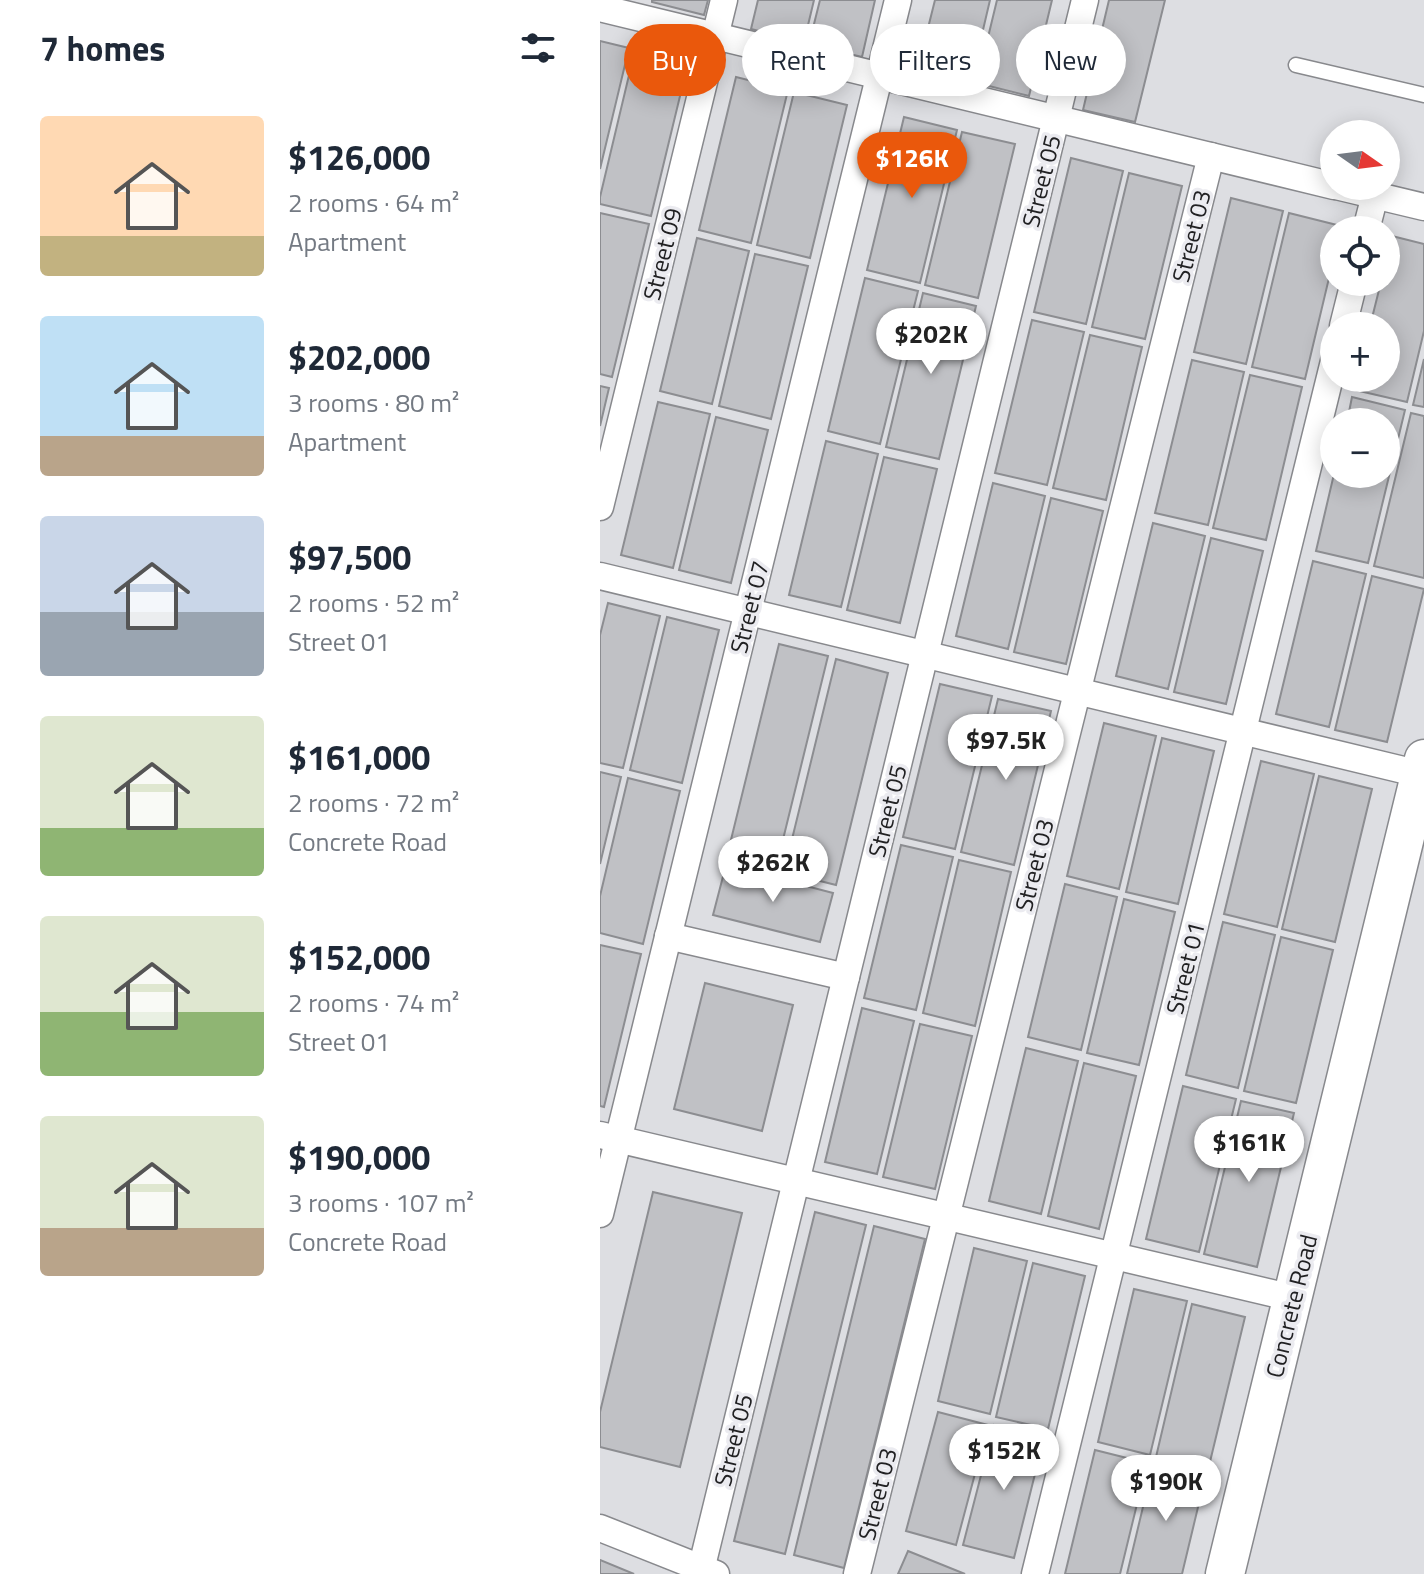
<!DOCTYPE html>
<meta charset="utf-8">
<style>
body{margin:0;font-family:"Titillium Web",sans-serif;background:#f6f6f7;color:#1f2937;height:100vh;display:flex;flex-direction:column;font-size:30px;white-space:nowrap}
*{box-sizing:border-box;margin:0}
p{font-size:26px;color:#747a83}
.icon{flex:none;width:44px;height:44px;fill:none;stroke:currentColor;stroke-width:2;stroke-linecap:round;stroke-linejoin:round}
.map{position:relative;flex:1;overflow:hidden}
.details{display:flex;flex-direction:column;background:#fff;width:600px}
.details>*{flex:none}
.hud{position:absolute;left:24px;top:24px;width:680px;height:72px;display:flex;gap:16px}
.needle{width:52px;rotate:104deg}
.controls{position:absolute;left:720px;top:120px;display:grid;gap:16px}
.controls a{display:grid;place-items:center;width:80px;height:80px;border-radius:50%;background:#fff;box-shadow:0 4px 20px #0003;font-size:40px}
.price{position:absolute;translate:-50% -68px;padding:0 18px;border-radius:28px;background:#fff;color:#222;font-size:26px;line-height:52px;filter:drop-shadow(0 2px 4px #0008)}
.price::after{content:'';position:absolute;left:50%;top:48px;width:24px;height:18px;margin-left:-12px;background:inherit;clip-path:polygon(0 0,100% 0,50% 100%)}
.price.on{background:#ea580c;color:#fff}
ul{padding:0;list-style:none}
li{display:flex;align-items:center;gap:24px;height:200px;padding:0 40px}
li span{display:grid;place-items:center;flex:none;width:224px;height:160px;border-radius:8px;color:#555}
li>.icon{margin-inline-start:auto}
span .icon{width:96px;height:96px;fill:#fffc;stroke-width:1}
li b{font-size:34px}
h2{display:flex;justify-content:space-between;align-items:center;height:96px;padding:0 40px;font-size:34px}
.chip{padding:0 28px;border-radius:36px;background:#fff;box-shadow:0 4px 20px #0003;font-size:28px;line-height:72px}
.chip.on{background:#ea580c;color:#fff}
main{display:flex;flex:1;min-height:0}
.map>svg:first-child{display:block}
.building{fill:#c0c1c5;stroke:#8c8d91;stroke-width:2}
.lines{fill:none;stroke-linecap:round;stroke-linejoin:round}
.lane-casing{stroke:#88898d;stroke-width:17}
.street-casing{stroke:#88898d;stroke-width:29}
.secondary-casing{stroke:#88898d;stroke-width:41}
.lane{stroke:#fff;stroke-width:14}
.street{stroke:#fff;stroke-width:26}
.secondary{stroke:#fff;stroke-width:38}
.labels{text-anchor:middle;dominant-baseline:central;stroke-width:7;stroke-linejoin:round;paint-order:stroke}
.street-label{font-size:24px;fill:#212123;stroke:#ebebf0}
</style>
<main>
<section class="details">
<h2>7 homes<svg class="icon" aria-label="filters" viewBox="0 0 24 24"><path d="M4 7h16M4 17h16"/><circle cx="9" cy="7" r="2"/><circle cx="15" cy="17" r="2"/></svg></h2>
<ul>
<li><span style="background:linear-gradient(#ffd9b3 75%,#c2b280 0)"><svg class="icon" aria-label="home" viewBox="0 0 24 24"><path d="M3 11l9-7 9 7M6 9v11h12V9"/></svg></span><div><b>$126,000</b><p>2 rooms · 64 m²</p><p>Apartment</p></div></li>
<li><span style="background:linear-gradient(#bfe0f5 75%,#b9a48a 0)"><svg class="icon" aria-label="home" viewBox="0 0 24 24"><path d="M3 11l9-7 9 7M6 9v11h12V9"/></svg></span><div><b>$202,000</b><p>3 rooms · 80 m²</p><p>Apartment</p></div></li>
<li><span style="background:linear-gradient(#c9d6e8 60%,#9aa5b1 0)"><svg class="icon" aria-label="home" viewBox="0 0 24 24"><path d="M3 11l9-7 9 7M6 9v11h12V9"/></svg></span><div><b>$97,500</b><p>2 rooms · 52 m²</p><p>Street 01</p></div></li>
<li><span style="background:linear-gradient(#dfe7d0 70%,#8fb573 0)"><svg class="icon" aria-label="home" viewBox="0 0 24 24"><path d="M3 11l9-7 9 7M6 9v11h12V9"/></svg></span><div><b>$161,000</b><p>2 rooms · 72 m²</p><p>Concrete Road</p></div></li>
<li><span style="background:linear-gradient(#dfe7d0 60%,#8fb573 0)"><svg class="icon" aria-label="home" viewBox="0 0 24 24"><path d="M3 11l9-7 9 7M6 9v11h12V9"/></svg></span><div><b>$152,000</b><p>2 rooms · 74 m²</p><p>Street 01</p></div></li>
<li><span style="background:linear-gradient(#dfe7d0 70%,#b9a48a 0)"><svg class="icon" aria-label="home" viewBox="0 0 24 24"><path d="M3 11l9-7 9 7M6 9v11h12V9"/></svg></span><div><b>$190,000</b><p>3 rooms · 107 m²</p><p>Concrete Road</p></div></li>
</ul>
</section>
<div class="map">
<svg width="824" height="1574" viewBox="0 0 824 1574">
<rect width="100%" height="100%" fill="#dddee2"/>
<g class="building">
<polygon points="52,0 108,0 104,15 52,2"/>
<polygon points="158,0 214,0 204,42 151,29"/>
<polygon points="220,0 275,0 262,57 209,44"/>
<polygon points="335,0 390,0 371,81 318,68"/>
<polygon points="397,0 452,0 429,96 377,83"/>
<polygon points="509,0 565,0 535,122 483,110"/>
<polygon points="0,41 29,48 0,169"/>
<polygon points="35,50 88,63 51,216 0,204 0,197"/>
<polygon points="136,77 188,90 151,243 99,230"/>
<polygon points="194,92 247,105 210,258 157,245"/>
<polygon points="304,117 357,130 320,283 267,270"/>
<polygon points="362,132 415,144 378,298 325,285"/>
<polygon points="471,158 523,171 486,324 434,312"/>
<polygon points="529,173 582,186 545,339 492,327"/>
<polygon points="631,198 683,211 646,364 594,352"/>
<polygon points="0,213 49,224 12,377 0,374"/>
<polygon points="689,213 741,226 740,230 734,230 734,257 705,379 652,367"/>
<polygon points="792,236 824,244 824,331 807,402 755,390 758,378 786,378 786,326 770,326 781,282 786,282 786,260"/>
<polygon points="97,238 149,251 112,404 60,391"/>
<polygon points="155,254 208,266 171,419 119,406"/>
<polygon points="265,278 318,291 280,444 228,431"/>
<polygon points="323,293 376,306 339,459 286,447"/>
<polygon points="432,320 484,332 447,485 395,473"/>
<polygon points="490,335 542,347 506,500 453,488"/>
<polygon points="824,359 824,407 813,405"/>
<polygon points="592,360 644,372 608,525 555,513"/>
<polygon points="650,375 702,387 666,540 613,528"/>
<polygon points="0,386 9,388 0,426"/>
<polygon points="752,397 805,410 768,563 716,551 734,474 786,474 786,422 747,422"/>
<polygon points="58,402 110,414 73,568 21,555"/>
<polygon points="811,413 824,416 824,578 774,566"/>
<polygon points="116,417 168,430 131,583 79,570"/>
<polygon points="226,441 278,454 241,607 189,595"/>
<polygon points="284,457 337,469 300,623 247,610"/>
<polygon points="393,483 445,496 408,649 356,636"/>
<polygon points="451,498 503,511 466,664 414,652"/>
<polygon points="553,523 605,536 568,689 516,676"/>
<polygon points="611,538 663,551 626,704 574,692"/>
<polygon points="713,561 766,574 729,727 676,714"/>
<polygon points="772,576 824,589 787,742 735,730"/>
<polygon points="8,603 60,616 23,768 0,763 0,635"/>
<polygon points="67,617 119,630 82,783 30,770"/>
<polygon points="179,644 228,656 176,868 127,856"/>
<polygon points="236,659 288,673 236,885 184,872"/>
<polygon points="340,684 392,696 355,849 303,837"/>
<polygon points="398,699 451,711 414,865 361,852"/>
<polygon points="504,723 556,736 519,889 467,876"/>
<polygon points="562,738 614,751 578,904 526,892"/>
<polygon points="661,761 714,774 677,927 624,914"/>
<polygon points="0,772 21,777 0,864"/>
<polygon points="719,776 772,789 735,942 682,929"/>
<polygon points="28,778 80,791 43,944 0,933 0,896"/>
<polygon points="301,845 353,857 316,1010 264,998"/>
<polygon points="359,860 411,872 375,1026 323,1013"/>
<polygon points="126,865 233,893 220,942 113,915"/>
<polygon points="465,884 517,897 481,1050 428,1037"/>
<polygon points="524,899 575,912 539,1065 487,1053"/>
<polygon points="623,922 675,935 638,1088 586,1075"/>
<polygon points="681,937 733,950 696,1103 644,1091"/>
<polygon points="0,945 41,954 4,1107 0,1106"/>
<polygon points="105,983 193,1005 162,1131 74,1109"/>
<polygon points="262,1008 314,1021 277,1174 225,1162"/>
<polygon points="320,1024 372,1036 335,1189 283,1177"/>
<polygon points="426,1048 478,1061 441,1214 389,1201"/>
<polygon points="484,1063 536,1076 499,1229 448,1216"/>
<polygon points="583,1086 636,1099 599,1252 546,1239"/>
<polygon points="641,1101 694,1113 657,1267 604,1254"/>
<polygon points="53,1192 142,1213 80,1467 0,1447 0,1412"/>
<polygon points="215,1212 266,1225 185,1554 134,1541"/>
<polygon points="274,1226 325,1239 244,1568 194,1555"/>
<polygon points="374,1248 427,1261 390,1414 338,1401"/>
<polygon points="433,1263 485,1276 448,1429 396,1417"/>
<polygon points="534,1289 587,1301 550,1455 498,1442"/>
<polygon points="592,1304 645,1317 608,1470 556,1457"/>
<polygon points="338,1412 388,1425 356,1545 306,1531"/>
<polygon points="394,1425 444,1438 414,1558 363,1545"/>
<polygon points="495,1450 547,1463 520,1574 465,1574"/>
<polygon points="553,1465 605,1478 582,1574 527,1574"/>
<polygon points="308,1551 365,1574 298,1574"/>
<polygon points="0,1560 34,1574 0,1574"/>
</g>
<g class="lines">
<g class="lane-casing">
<polyline id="lane" points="696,65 824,95"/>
</g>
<g class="street-casing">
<g id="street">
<polyline points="0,8 734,186"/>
<polyline points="736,186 824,207"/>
<polyline points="766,230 775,195"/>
<polyline points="743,326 754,282"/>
<polyline points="0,507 124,0"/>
<polyline points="0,576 820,774"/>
<polyline points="68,936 246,977"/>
<polyline points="0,1135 693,1298"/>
<polyline points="0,1214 298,0"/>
<polyline points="0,1528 116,1574"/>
<polyline points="100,1574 485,0"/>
<polyline points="257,1574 611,156"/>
<polyline points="435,1574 734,361"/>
</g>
</g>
<g class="secondary-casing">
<polyline id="secondary" points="625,1574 824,759"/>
</g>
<use href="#lane" class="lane"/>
<use href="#street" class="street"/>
<use href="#secondary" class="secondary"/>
</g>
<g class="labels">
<g class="street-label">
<text transform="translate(441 181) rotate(-76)">Street 05</text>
<text transform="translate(591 236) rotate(-76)">Street 03</text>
<text transform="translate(62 254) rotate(-76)">Street 09</text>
<text transform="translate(149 607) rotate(-76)">Street 07</text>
<text transform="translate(287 811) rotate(-76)">Street 05</text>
<text transform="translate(434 865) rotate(-76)">Street 03</text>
<text transform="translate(585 968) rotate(-76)">Street 01</text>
<text transform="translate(691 1306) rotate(-76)">Concrete Road</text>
<text transform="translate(133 1440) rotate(-76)">Street 05</text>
<text transform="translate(277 1494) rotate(-76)">Street 03</text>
</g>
</g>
</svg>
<div class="controls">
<a><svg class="needle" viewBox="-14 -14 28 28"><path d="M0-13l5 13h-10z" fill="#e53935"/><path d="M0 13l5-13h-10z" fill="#747a83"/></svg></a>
<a><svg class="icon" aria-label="locate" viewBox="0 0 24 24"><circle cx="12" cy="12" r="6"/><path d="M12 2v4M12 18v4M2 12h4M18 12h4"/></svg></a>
<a>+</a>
<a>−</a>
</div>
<b class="price on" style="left:312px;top:200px">$126K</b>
<b class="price" style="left:331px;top:376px">$202K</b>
<b class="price" style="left:406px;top:782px">$97.5K</b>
<b class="price" style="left:173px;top:904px">$262K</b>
<b class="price" style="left:649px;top:1184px">$161K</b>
<b class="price" style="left:404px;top:1492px">$152K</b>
<b class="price" style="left:566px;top:1523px">$190K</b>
<div class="hud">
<a class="chip on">Buy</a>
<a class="chip">Rent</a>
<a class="chip">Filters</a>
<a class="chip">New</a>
</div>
</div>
</main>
